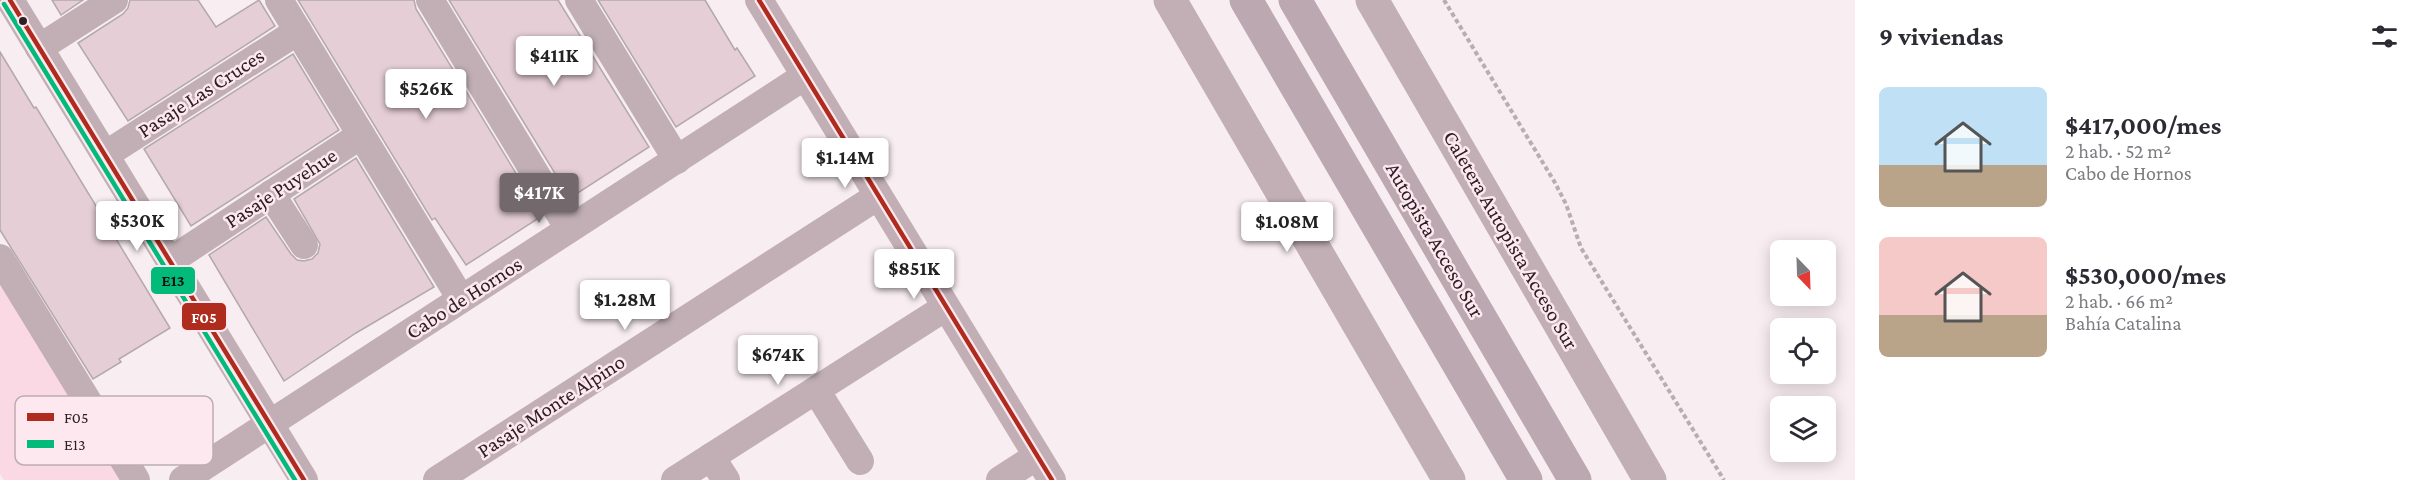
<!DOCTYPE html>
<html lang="es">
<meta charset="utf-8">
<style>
body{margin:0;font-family:"Crimson Pro",serif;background:#f7f7f7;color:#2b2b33;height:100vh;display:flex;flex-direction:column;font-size:22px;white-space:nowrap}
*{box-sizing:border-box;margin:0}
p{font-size:20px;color:#7c7c81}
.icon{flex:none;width:33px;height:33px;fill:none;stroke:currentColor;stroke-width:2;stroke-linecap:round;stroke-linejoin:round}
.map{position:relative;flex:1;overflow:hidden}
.drawer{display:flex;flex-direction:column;background:#fff;width:570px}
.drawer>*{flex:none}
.needle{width:39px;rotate:157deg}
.controls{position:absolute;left:1770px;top:240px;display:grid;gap:12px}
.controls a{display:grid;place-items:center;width:66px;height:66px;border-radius:9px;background:#fff;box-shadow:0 3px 15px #0003;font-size:30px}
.price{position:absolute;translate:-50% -51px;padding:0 14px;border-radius:6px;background:#fff;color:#222;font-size:20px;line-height:39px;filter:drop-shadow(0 2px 3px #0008)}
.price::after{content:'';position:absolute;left:50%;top:36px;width:18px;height:14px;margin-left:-9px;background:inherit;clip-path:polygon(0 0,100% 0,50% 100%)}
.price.on{background:#73686b;color:#fff}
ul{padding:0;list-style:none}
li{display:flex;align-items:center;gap:18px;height:150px;padding:0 24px}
li span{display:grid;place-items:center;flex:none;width:168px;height:120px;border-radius:9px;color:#555}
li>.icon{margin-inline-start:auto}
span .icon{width:72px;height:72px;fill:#fffc;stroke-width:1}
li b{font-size:26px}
h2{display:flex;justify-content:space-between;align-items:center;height:72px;padding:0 24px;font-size:26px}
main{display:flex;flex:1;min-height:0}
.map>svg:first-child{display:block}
.green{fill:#fad8e4}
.building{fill:#e5ced6;stroke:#b3a9ac;stroke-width:1.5}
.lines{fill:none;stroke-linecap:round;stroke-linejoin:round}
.path{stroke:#bbacb1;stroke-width:4;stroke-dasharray:4.5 3;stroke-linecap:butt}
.minor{stroke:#c1afb5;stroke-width:28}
.major{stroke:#c2afb6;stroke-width:33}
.highway{stroke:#bca8b0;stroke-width:33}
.bus-1-casing{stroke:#fde8ef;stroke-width:9}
.bus-2-casing{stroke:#fde8ef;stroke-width:9}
.bus-1{stroke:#af2b1e;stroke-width:4.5}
.bus-2{stroke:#02ba7a;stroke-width:4.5}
.bus-dot{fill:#2c2024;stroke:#fde8ef;stroke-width:2}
.labels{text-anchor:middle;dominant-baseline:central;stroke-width:5;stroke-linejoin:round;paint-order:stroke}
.street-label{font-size:21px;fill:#2c2024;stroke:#fde8ef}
.key{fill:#fde8ef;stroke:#beacb2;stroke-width:1.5}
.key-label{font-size:16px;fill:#2c2024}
.line-badge{stroke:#fde8ef;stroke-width:2}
.badge-label{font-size:16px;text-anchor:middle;font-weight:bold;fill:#fff}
.pale-badge-label{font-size:16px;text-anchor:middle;font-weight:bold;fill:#111}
</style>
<main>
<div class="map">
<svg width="1855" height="480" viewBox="0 0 1855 480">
<rect width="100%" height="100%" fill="#f8edf0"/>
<polygon class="green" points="0,277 129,480 4,480 0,474"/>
<g class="building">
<polygon points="52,0 83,0 61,15"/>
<polygon points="130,0 198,0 216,27 259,0 275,26 128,121 78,43 123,14 128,8"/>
<polygon points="298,0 414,0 416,9 542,216 466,265 435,218 432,220"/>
<polygon points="449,0 558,0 649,147 570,198"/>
<polygon points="598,0 705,0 735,50 737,48 755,76 676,127"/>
<polygon points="0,52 34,108 36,107 170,328 119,359 121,362 93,379 0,230"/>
<polygon points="293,54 339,130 191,226 144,149"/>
<polygon points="356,158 434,287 356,333 284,381 209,255 266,217 291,254 297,260 304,261 312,259 318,253 320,244 294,199"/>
</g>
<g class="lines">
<polyline class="path" points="1444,0 1554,181 1566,204 1581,248 1724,480"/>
<g class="minor">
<polyline points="10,0 304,480"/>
<polyline points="279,0 461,299"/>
<polyline points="430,0 569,229"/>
<polyline points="579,0 677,160"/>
<polyline points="759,0 1052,480"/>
<polyline points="39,48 114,0"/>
<polyline points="105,155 298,31"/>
<polyline points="271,194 304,245"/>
<polyline points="0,258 136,480"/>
<polyline points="170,261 361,135"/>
<polyline points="816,390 860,461"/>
<polyline points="711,457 726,480"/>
<polyline points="183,480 805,76"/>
<polyline points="437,480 878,196"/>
<polyline points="675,480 946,307"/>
<polyline points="1000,480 1037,456"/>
</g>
<g class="major">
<polyline points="1170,0 1449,480"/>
<polyline points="1372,0 1650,480"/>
</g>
<g class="highway">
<polyline points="1246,0 1526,480"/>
<polyline points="1295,0 1575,480"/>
</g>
<g class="bus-1-casing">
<g id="bus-1">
<polyline points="10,0 304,480"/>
<polyline points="759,0 1052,480"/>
</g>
</g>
<g class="bus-2-casing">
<polyline id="bus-2" points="4,4 295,480"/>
</g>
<use href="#bus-1" class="bus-1"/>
<use href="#bus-2" class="bus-2"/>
</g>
<circle class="bus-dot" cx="23" cy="21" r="5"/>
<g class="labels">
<g class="street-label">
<text transform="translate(201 93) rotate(-33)">Pasaje Las Cruces</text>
<text transform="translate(281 188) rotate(-33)">Pasaje Puyehue</text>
<text transform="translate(1435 240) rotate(60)">Autopista Acceso Sur</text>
<text transform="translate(1511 240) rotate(60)">Caletera Autopista Acceso Sur</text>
<text transform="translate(464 298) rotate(-33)">Cabo de Hornos</text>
<text transform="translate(551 406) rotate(-33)">Pasaje Monte Alpino</text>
</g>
</g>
<rect x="15" y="396" width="198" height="69" rx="9" class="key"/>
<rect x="27" y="413" width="27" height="8" fill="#af2b1e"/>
<rect x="27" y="440" width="27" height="8" fill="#02ba7a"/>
<g class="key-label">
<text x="64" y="423">F05</text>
<text x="64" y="450">E13</text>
</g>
<g class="line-badge">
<rect x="150" y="266" width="46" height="29" rx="6" fill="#02ba7a"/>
<rect x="181" y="302" width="46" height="29" rx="6" fill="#af2b1e"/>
</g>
<g class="badge-label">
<text x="204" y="323">F05</text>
</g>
<g class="pale-badge-label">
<text x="173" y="286">E13</text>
</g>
</svg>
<div class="controls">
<a><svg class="needle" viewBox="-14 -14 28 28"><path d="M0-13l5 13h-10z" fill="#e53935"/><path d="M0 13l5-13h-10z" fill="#7c7c81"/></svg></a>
<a><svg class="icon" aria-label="locate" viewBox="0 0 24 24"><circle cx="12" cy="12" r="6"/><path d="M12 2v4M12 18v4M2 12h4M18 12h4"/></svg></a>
<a><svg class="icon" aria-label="layers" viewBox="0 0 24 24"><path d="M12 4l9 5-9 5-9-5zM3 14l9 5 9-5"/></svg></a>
</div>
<b class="price" style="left:554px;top:87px">$411K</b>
<b class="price" style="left:426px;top:120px">$526K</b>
<b class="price" style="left:845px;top:189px">$1.14M</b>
<b class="price on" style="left:539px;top:224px">$417K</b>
<b class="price" style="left:137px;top:252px">$530K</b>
<b class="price" style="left:1287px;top:253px">$1.08M</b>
<b class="price" style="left:914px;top:300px">$851K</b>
<b class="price" style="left:625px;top:331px">$1.28M</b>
<b class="price" style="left:778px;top:386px">$674K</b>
</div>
<section class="drawer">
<h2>9 viviendas<svg class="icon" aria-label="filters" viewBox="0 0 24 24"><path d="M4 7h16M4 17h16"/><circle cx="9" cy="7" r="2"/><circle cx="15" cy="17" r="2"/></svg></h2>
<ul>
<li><span style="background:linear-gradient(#bfe0f5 65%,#b9a48a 0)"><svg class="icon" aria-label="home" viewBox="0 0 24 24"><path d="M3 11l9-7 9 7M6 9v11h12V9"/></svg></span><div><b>$417,000/mes</b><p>2 hab. · 52 m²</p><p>Cabo de Hornos</p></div></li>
<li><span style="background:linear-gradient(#f6c9c9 65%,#b9a48a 0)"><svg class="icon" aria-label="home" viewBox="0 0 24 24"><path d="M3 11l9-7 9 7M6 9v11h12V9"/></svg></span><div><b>$530,000/mes</b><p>2 hab. · 66 m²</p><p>Bahía Catalina</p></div></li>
</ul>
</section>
</main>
